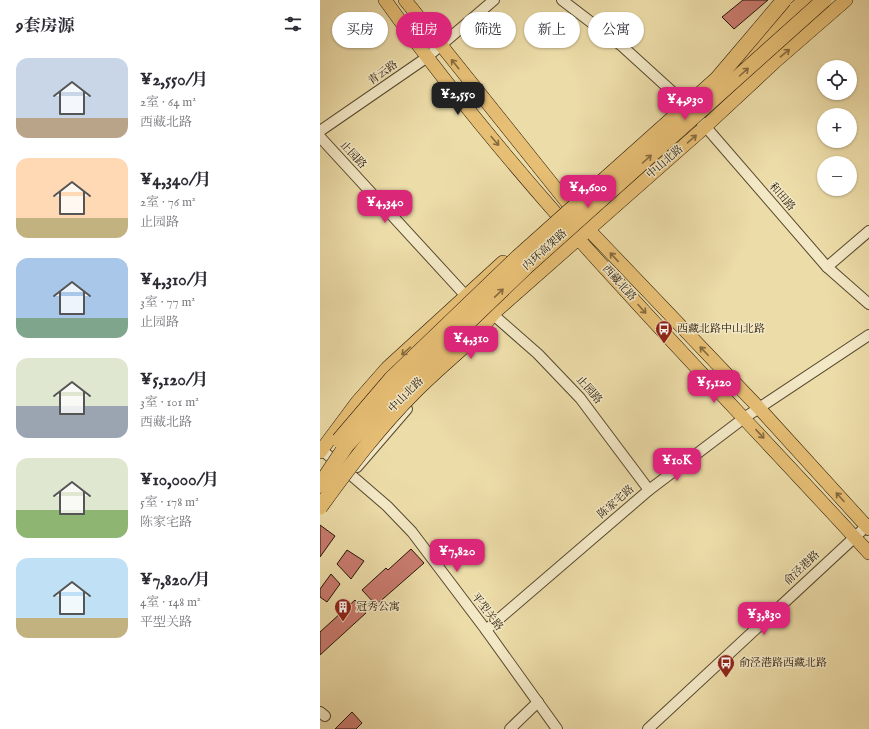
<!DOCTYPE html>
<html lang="zh">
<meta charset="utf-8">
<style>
body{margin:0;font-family:"IM FELL English","Noto Serif SC",serif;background:#f2f2f3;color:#2b2b33;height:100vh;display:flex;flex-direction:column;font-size:15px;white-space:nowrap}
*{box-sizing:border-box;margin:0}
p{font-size:13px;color:#7c7c81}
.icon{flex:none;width:22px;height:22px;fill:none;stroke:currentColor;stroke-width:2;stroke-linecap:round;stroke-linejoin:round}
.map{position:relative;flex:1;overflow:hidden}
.side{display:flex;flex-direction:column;background:#fff;width:320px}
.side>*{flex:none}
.banner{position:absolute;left:12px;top:12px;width:380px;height:36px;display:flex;gap:8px}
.fabs{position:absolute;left:497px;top:60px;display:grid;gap:8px}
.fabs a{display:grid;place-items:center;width:40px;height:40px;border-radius:50%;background:#fff;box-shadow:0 1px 3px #0004;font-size:20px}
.price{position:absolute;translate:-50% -34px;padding:0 9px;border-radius:8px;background:#db2777;color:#fff;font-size:13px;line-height:26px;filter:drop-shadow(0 1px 2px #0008)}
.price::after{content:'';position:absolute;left:50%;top:24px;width:12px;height:9px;margin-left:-6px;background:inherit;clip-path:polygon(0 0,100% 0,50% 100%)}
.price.selected{background:#222;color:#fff}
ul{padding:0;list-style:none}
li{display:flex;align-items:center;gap:12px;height:100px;padding:0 16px}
li span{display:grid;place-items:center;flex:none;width:112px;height:80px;border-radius:12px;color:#555}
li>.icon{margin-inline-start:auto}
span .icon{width:48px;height:48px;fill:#fffc;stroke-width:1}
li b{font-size:17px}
h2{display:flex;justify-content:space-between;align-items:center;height:48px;padding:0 16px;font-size:17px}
.chip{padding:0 14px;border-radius:18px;background:#fff;box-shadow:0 1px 3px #0004;font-size:14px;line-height:36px}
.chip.selected{background:#db2777;color:#fff}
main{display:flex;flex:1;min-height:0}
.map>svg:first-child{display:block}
.building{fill:#ca7c70;stroke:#241606}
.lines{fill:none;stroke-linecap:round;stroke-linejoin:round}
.minor-casing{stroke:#56482e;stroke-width:12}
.major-casing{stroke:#241606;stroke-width:14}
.highway-casing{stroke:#241606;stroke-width:16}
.minor{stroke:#f3e8c6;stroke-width:10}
.major{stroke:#e6be74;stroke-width:13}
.highway{stroke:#e6be74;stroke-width:15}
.highway-bridge-casing{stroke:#241606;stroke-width:16;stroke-linecap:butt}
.highway-bridge{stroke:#e6be74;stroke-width:15}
.oneway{stroke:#856a3d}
.labels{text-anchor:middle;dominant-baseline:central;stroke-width:3;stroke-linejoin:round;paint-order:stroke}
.street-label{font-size:11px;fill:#241606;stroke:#f3e8c6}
.poi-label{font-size:11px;fill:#241606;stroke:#f3e8c6;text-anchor:start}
</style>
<main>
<section class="side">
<h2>9套房源<svg class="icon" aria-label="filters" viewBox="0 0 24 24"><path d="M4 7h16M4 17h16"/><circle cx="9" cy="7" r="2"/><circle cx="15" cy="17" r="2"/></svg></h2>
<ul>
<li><span style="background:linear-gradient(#c9d6e8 75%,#b9a48a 0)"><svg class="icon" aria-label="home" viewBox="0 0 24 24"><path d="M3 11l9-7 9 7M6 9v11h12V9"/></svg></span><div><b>¥2,550/月</b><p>2室 · 64 m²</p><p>西藏北路</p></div></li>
<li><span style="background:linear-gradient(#ffd9b3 75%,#c2b280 0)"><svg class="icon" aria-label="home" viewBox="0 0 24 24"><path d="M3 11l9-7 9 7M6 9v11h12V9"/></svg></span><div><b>¥4,340/月</b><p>2室 · 76 m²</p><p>止园路</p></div></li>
<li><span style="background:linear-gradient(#a9c7e8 75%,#7fa58c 0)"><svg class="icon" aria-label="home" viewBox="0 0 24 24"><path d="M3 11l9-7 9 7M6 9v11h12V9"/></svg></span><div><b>¥4,310/月</b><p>3室 · 77 m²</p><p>止园路</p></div></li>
<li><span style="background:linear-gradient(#dfe7d0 60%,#9aa5b1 0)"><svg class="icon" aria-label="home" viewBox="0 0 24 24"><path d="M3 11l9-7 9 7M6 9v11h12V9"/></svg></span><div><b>¥5,120/月</b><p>3室 · 101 m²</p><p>西藏北路</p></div></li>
<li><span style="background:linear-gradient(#dfe7d0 65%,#8fb573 0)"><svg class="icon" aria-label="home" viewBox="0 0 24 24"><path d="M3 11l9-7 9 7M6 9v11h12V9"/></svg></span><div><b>¥10,000/月</b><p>5室 · 178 m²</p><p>陈家宅路</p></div></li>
<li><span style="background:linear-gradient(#bfe0f5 75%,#c2b280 0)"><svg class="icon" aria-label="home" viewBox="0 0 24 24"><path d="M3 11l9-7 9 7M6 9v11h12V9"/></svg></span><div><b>¥7,820/月</b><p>4室 · 148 m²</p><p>平型关路</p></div></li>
</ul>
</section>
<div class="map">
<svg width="549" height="729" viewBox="0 0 549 729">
<rect width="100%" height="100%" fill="#ecdca8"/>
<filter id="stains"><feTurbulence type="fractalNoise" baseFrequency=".005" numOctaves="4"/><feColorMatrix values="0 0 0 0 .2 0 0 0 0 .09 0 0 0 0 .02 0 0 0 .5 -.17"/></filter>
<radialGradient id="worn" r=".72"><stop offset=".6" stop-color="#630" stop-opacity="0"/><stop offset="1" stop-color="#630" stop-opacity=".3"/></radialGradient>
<g class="building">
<polygon points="423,0 448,0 414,29 402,17"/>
<polygon points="0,525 15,536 0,557"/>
<polygon points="91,549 104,563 56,605 42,590 66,568 68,570"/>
<polygon points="27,550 44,561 31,579 17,564"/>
<polygon points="11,574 20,584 7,602 0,597 0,589"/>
<polygon points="35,600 46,613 0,655 0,632"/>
<polygon points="32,712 42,723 36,729 15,729"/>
</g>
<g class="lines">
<g class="minor-casing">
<g id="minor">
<polyline points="242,0 302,46 358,97"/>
<polyline points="372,111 507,267 549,304"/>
<polyline points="0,131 106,58 174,0"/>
<polyline points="0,137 146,296"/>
<polyline points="507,267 549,231"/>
<polyline points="177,318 218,354 260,398 329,490"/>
<polyline points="2,450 67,506 92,532 166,630 237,729"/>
<polyline points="37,467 87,409"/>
<polyline points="166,630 329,490 424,418 549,335"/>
<polyline points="0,712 5,716"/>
<polyline points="190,729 218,702"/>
<polyline points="328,729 549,524"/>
</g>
</g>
<g class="major-casing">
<g id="major">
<path d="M65 0C208 200 384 372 549 553"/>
<polyline points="85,0 269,230 439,408 549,529"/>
<polyline points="166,320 385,127 457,60 526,0"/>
<polyline points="0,452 38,401 67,368 183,262"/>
</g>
</g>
<g class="highway-casing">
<g id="highway">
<polyline points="423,56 486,0"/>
<polyline points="153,338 173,313"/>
</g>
</g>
<use href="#minor" class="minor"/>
<use href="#major" class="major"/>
<use href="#highway" class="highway"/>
<g class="highway-bridge-casing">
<g id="highway-bridge">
<polyline points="19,440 71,379 198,257 397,79 464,0"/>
<polyline points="0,485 26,446 83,385 206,267 504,0"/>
<path d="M0 507C29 467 59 427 94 392 113 373 133 356 153 338"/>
</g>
</g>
<use href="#highway-bridge" class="highway-bridge"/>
</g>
<defs><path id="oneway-shaft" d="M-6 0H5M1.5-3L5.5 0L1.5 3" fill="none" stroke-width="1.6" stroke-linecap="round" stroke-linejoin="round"/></defs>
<g class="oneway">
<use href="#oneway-shaft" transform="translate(465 53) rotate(-40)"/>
<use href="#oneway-shaft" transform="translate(135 64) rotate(-129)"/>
<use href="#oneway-shaft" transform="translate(424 72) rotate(-42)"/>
<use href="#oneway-shaft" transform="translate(372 139) rotate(-41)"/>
<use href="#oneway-shaft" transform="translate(175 141) rotate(50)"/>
<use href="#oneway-shaft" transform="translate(327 159) rotate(-42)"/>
<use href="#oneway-shaft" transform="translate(294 257) rotate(-133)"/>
<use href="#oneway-shaft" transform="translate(179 293) rotate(-44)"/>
<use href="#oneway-shaft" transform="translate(322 309) rotate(48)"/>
<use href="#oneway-shaft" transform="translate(86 351) rotate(138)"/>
<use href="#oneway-shaft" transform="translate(384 351) rotate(-134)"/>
<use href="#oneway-shaft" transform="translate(440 434) rotate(47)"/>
<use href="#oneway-shaft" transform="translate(520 497) rotate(-132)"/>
</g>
<defs>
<g id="bus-pin" transform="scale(0.9)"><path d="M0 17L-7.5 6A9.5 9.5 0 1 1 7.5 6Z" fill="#8f2418" stroke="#f3e8c6"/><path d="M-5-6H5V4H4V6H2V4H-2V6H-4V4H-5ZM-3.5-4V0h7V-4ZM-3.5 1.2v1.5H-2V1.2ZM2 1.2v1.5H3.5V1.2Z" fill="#fff"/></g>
<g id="building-pin" transform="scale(0.9)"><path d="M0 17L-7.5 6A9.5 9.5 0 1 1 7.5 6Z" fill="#8f2418" stroke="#f3e8c6"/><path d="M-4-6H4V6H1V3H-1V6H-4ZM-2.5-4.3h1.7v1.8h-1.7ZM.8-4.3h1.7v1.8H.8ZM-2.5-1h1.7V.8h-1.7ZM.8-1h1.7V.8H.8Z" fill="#fff"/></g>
</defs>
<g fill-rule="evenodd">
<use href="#bus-pin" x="344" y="329"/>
<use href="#building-pin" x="23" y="607"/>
<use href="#bus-pin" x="406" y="663"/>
</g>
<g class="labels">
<g class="street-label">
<text transform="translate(63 73) rotate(-35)">青云路</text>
<text transform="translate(33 155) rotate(48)">止园路</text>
<text transform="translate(345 162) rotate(-41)">中山北路</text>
<text transform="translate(462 197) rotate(49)">和田路</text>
<text transform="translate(225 250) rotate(-42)">内环高架路</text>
<text transform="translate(299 283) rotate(48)">西藏北路</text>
<text transform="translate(269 390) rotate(49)">止园路</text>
<text transform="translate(86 395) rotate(-45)">中山北路</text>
<text transform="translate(296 502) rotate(-41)">陈家宅路</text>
<text transform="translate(482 568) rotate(-43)">俞泾港路</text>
<text transform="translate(167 612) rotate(53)">平型关路</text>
</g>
<g class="poi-label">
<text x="357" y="329">西藏北路中山北路</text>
<text x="36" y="607">冠秀公寓</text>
<text x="419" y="663">俞泾港路西藏北路</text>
</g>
</g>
<rect width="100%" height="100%" filter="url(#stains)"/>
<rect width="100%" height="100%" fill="url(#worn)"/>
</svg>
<div class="fabs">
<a><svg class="icon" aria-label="locate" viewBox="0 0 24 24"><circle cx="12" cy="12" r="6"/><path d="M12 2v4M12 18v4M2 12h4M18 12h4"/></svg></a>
<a>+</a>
<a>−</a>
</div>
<b class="price selected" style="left:138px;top:116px">¥2,550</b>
<b class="price" style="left:365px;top:121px">¥4,930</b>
<b class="price" style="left:268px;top:209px">¥4,600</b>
<b class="price" style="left:65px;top:224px">¥4,340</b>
<b class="price" style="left:151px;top:360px">¥4,310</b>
<b class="price" style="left:394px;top:404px">¥5,120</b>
<b class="price" style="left:357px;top:482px">¥10K</b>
<b class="price" style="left:137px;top:573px">¥7,820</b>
<b class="price" style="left:444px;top:636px">¥3,830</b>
<div class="banner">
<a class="chip">买房</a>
<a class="chip selected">租房</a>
<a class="chip">筛选</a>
<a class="chip">新上</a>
<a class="chip">公寓</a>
</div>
</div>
</main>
